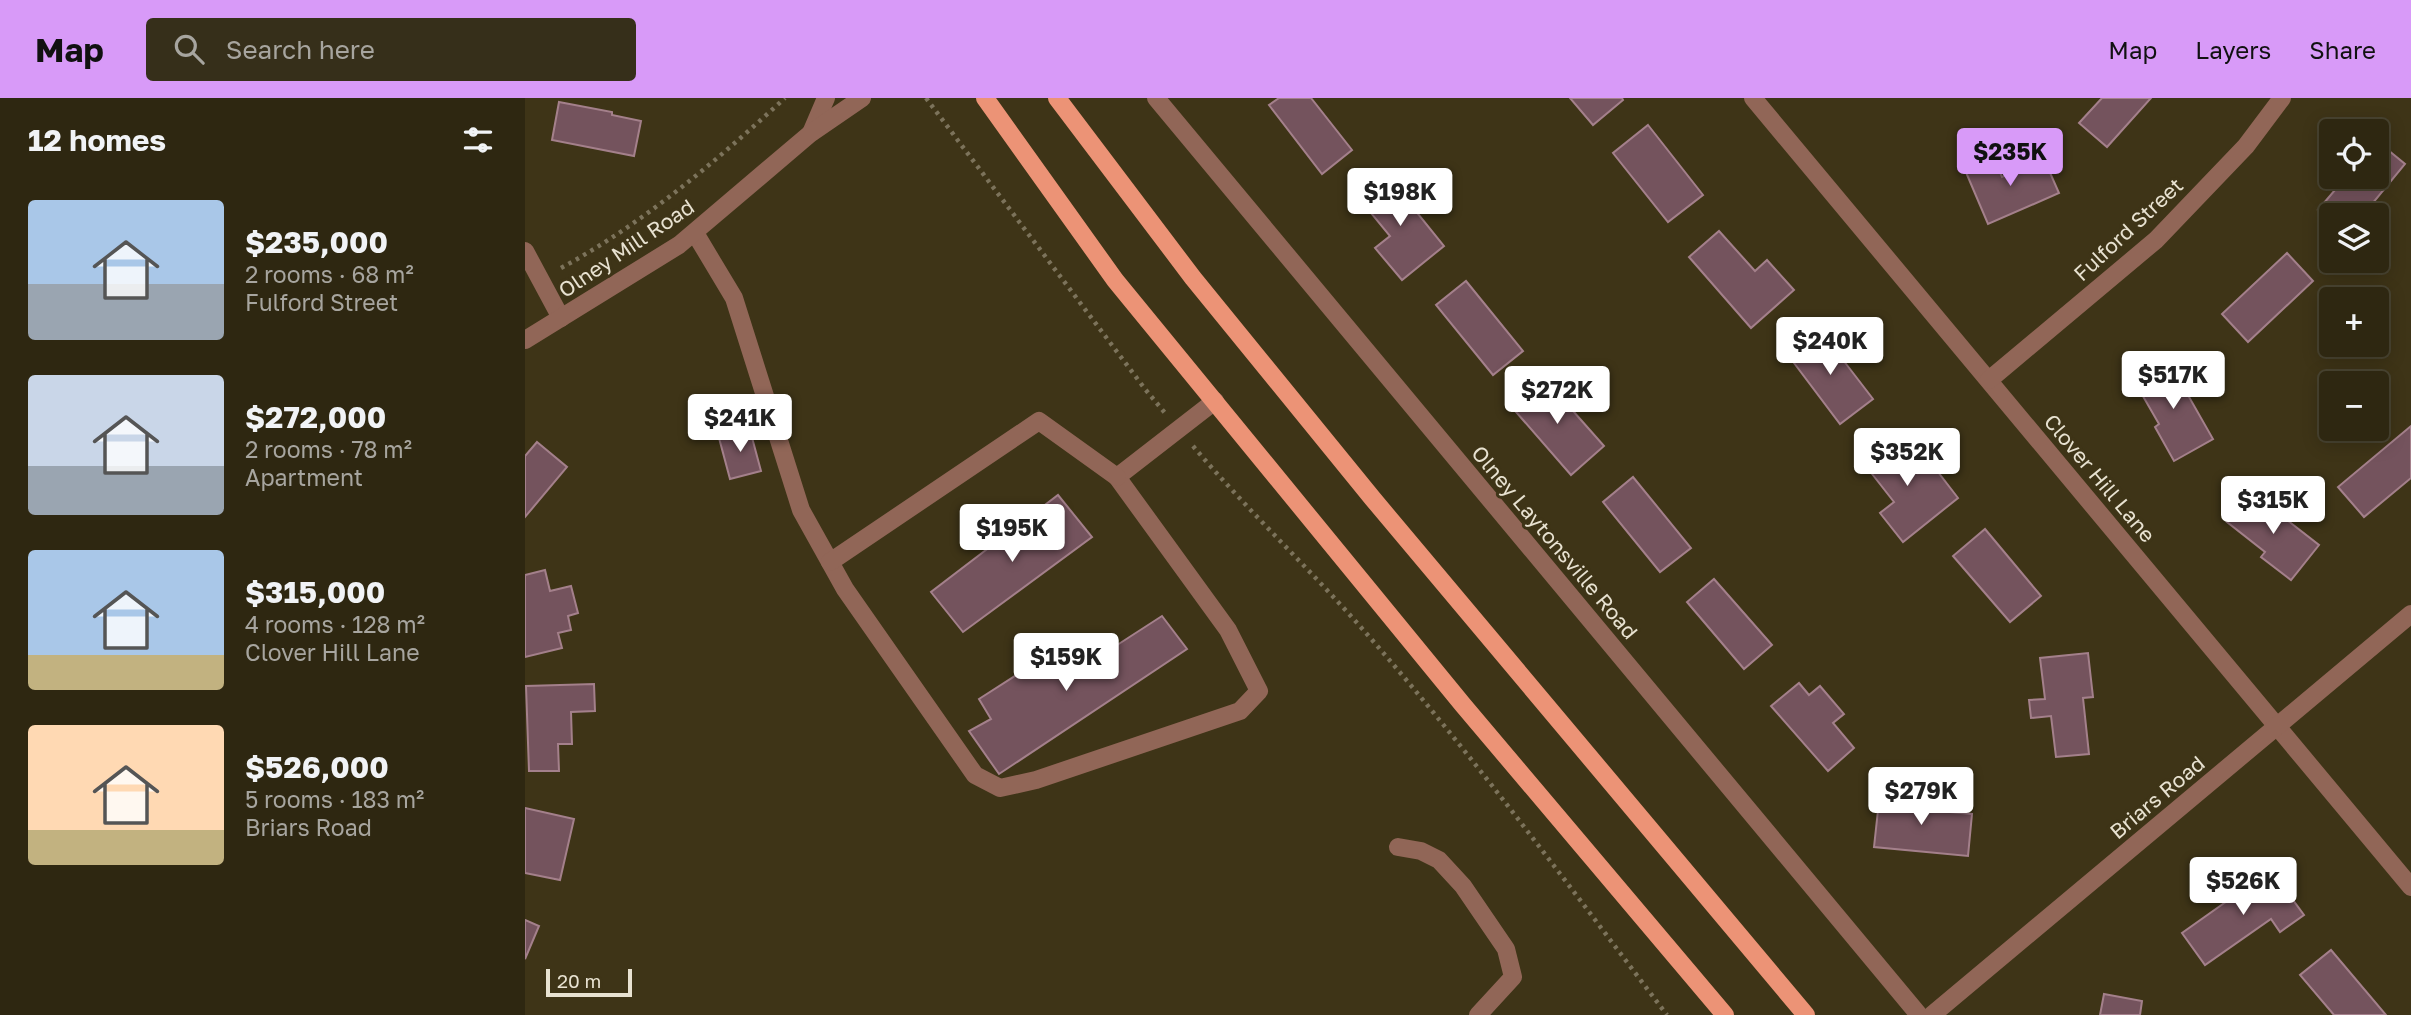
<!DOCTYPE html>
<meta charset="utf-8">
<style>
body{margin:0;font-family:"Golos Text",sans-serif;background:#362f1a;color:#f1f3f6;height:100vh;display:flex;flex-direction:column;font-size:26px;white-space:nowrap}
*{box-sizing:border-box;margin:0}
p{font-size:23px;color:#a7a59f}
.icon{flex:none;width:38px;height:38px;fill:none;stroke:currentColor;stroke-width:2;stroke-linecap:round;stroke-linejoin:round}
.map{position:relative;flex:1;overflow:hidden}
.side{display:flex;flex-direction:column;background:#2e2711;width:525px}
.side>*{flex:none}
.buttons{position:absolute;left:1794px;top:21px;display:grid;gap:14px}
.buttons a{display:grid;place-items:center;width:70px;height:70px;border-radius:7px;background:#2e2711;box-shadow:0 4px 18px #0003,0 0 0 2px #494431;font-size:35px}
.scale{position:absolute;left:21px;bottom:18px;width:86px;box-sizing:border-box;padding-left:7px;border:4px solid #e8e2d1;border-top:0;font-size:19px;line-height:24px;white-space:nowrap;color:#e8e2d1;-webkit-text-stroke:5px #3e3417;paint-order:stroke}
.price{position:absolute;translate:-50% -60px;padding:0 16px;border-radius:7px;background:#fff;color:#222;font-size:23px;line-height:46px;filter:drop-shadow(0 2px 4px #0008)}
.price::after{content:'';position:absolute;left:50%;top:42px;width:21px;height:16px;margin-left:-10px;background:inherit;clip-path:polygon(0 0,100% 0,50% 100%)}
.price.selected{background:#d89af8;color:#111}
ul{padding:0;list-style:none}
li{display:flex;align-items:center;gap:21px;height:175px;padding:0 28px}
li span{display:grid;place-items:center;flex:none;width:196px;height:140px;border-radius:7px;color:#555}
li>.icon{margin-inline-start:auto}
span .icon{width:84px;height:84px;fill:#fffc;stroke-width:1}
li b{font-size:30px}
h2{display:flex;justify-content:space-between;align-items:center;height:84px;padding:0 28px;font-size:30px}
header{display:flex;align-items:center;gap:42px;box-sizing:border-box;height:98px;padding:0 35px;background:#d89af8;color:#111}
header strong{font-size:33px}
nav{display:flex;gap:38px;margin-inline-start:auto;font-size:24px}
.search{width:490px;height:63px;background:#362f1a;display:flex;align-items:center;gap:18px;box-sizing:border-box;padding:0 24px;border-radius:7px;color:#a7a59f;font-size:26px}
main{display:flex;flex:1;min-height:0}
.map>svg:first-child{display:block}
.building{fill:#74535d;stroke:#a4808b;stroke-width:2}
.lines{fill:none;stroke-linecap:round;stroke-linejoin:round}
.path{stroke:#7c735b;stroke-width:4.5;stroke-dasharray:3.5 5;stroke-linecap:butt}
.minor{stroke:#916657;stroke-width:18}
.major{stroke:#ec9376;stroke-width:18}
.labels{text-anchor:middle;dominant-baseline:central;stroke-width:6;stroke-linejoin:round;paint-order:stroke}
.street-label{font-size:21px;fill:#e8e2d1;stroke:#3e3417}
</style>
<header>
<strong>Map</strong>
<div class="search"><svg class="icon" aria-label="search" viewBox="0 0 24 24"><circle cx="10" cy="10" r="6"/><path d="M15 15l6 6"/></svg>Search here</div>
<nav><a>Map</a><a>Layers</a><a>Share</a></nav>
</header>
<main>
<section class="side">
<h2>12 homes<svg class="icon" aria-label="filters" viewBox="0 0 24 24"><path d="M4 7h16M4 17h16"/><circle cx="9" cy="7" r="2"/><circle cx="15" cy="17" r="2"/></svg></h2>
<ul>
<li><span style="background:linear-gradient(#a9c7e8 60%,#9aa5b1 0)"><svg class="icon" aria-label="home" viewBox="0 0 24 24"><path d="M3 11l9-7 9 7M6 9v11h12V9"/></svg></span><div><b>$235,000</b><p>2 rooms · 68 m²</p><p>Fulford Street</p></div></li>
<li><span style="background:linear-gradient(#c9d6e8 65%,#9aa5b1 0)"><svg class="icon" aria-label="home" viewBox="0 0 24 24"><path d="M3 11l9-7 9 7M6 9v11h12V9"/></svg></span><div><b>$272,000</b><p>2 rooms · 78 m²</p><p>Apartment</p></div></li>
<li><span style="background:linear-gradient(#a9c7e8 75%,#c2b280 0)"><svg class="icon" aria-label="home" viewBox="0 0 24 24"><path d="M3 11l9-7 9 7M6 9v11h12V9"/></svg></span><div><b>$315,000</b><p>4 rooms · 128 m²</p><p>Clover Hill Lane</p></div></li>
<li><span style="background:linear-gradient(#ffd9b3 75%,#c2b280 0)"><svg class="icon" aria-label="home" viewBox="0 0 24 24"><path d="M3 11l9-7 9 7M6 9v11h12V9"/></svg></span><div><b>$526,000</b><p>5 rooms · 183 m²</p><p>Briars Road</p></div></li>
</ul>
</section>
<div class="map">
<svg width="1886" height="917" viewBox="0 0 1886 917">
<rect width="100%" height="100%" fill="#3e3417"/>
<g class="building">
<polygon points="754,0 786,0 827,52 797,76 744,7"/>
<polygon points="1045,0 1097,0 1098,2 1068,27"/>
<polygon points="1577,0 1626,0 1582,49 1554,25"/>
<polygon points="34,4 87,14 87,17 116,23 109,58 27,42"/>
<polygon points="1123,27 1178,97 1143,124 1088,55"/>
<polygon points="1852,43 1880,66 1838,117 1806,117 1806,123 1793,112 1821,79 1852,79"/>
<polygon points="1469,60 1477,79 1519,61 1534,95 1463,126 1440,72"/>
<polygon points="860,75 919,148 877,182 850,150 865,138 832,98"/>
<polygon points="1194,133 1230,173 1242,162 1269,192 1226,230 1164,159"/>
<polygon points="1762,155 1788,183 1723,244 1697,216"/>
<polygon points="941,183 998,253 968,277 911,207"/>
<polygon points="1295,232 1348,301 1315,326 1263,257"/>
<polygon points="1643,262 1688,341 1649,363 1630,329 1634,326 1608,281"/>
<polygon points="1018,279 1079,348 1046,377 985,307"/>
<polygon points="1886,328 1886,380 1839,419 1813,389"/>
<polygon points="225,332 236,373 205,381 194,340"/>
<polygon points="1362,335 1393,375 1406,365 1433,400 1378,444 1355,415 1369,404 1333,358"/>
<polygon points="12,344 42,369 0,419 0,358"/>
<polygon points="1108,379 1166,450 1135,474 1078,404"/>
<polygon points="1726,394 1794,447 1766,482 1736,459 1740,454 1702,424"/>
<polygon points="533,397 567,439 438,534 406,494"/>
<polygon points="1460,431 1516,498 1485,524 1428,458"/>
<polygon points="20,472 25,493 46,488 53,515 43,518 46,532 33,535 37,550 0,559 0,477"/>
<polygon points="1189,481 1247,547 1219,571 1162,504"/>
<polygon points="637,518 662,551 474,676 444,633 466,621 454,601 535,549 555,571"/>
<polygon points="1563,555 1568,599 1558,600 1564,656 1531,659 1526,618 1506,620 1504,602 1520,601 1515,560"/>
<polygon points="1274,585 1284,597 1295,588 1319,616 1308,625 1329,650 1303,673 1246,608"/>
<polygon points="69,586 70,613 46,614 47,646 33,646 34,673 4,673 1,588"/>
<polygon points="1368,690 1394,692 1392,711 1447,716 1443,758 1349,749 1354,703 1366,704"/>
<polygon points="0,710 49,721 35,782 0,775"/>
<polygon points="1746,772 1779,817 1755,834 1746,821 1680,867 1657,835"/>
<polygon points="0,822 14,828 0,861"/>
<polygon points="1806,852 1861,917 1809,917 1775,877"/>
<polygon points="1579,896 1617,903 1615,917 1575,917"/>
</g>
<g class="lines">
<g class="path">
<polyline points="401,0 620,291 640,315"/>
<path d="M36 170C119 125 190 64 260 0"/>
<path d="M668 348C723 413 785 471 841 535 948 657 1044 788 1142 917"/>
</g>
<g class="minor">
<polyline points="631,0 1394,917"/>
<polyline points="1228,0 1886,789"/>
<polyline points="286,35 301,0"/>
<polyline points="170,135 209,200 276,412 320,491 450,677 475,690 511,682 715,613 734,593 703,532 592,379 690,303"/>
<polyline points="0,153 36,220"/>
<polyline points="0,242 154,147 286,35 337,0"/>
<polyline points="1464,282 1631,142 1721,48 1757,0"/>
<polyline points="305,464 514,323 592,379"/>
<polyline points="873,749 896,753 914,762 938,788 981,851 988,879 953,917"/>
<polyline points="1407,917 1886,516"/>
</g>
<g class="major">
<polyline points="460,0 590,182 938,607 1200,917"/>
<polyline points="532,0 668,180 848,401 1281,917"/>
</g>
</g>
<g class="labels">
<g class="street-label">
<text transform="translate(1603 131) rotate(-43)">Fulford Street</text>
<text transform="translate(101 150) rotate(-34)">Olney Mill Road</text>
<text transform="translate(1575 380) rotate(50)">Clover Hill Lane</text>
<text transform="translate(1030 444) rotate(50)">Olney Laytonsville Road</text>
<text transform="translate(1632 699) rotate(-40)">Briars Road</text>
</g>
</g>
</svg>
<div class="buttons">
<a><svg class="icon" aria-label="locate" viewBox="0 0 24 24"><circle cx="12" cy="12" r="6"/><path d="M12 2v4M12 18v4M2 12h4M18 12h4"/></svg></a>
<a><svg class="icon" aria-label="layers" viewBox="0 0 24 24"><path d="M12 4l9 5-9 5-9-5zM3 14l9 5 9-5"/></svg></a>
<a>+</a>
<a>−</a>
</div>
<div class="scale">20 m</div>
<b class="price selected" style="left:1485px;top:90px">$235K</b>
<b class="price" style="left:875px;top:130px">$198K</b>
<b class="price" style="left:1305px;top:279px">$240K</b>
<b class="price" style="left:1648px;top:313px">$517K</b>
<b class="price" style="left:1032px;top:328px">$272K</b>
<b class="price" style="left:215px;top:356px">$241K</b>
<b class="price" style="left:1382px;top:390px">$352K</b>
<b class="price" style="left:1748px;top:438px">$315K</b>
<b class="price" style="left:487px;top:466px">$195K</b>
<b class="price" style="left:541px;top:595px">$159K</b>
<b class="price" style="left:1396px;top:729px">$279K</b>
<b class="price" style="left:1718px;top:819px">$526K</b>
</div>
</main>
